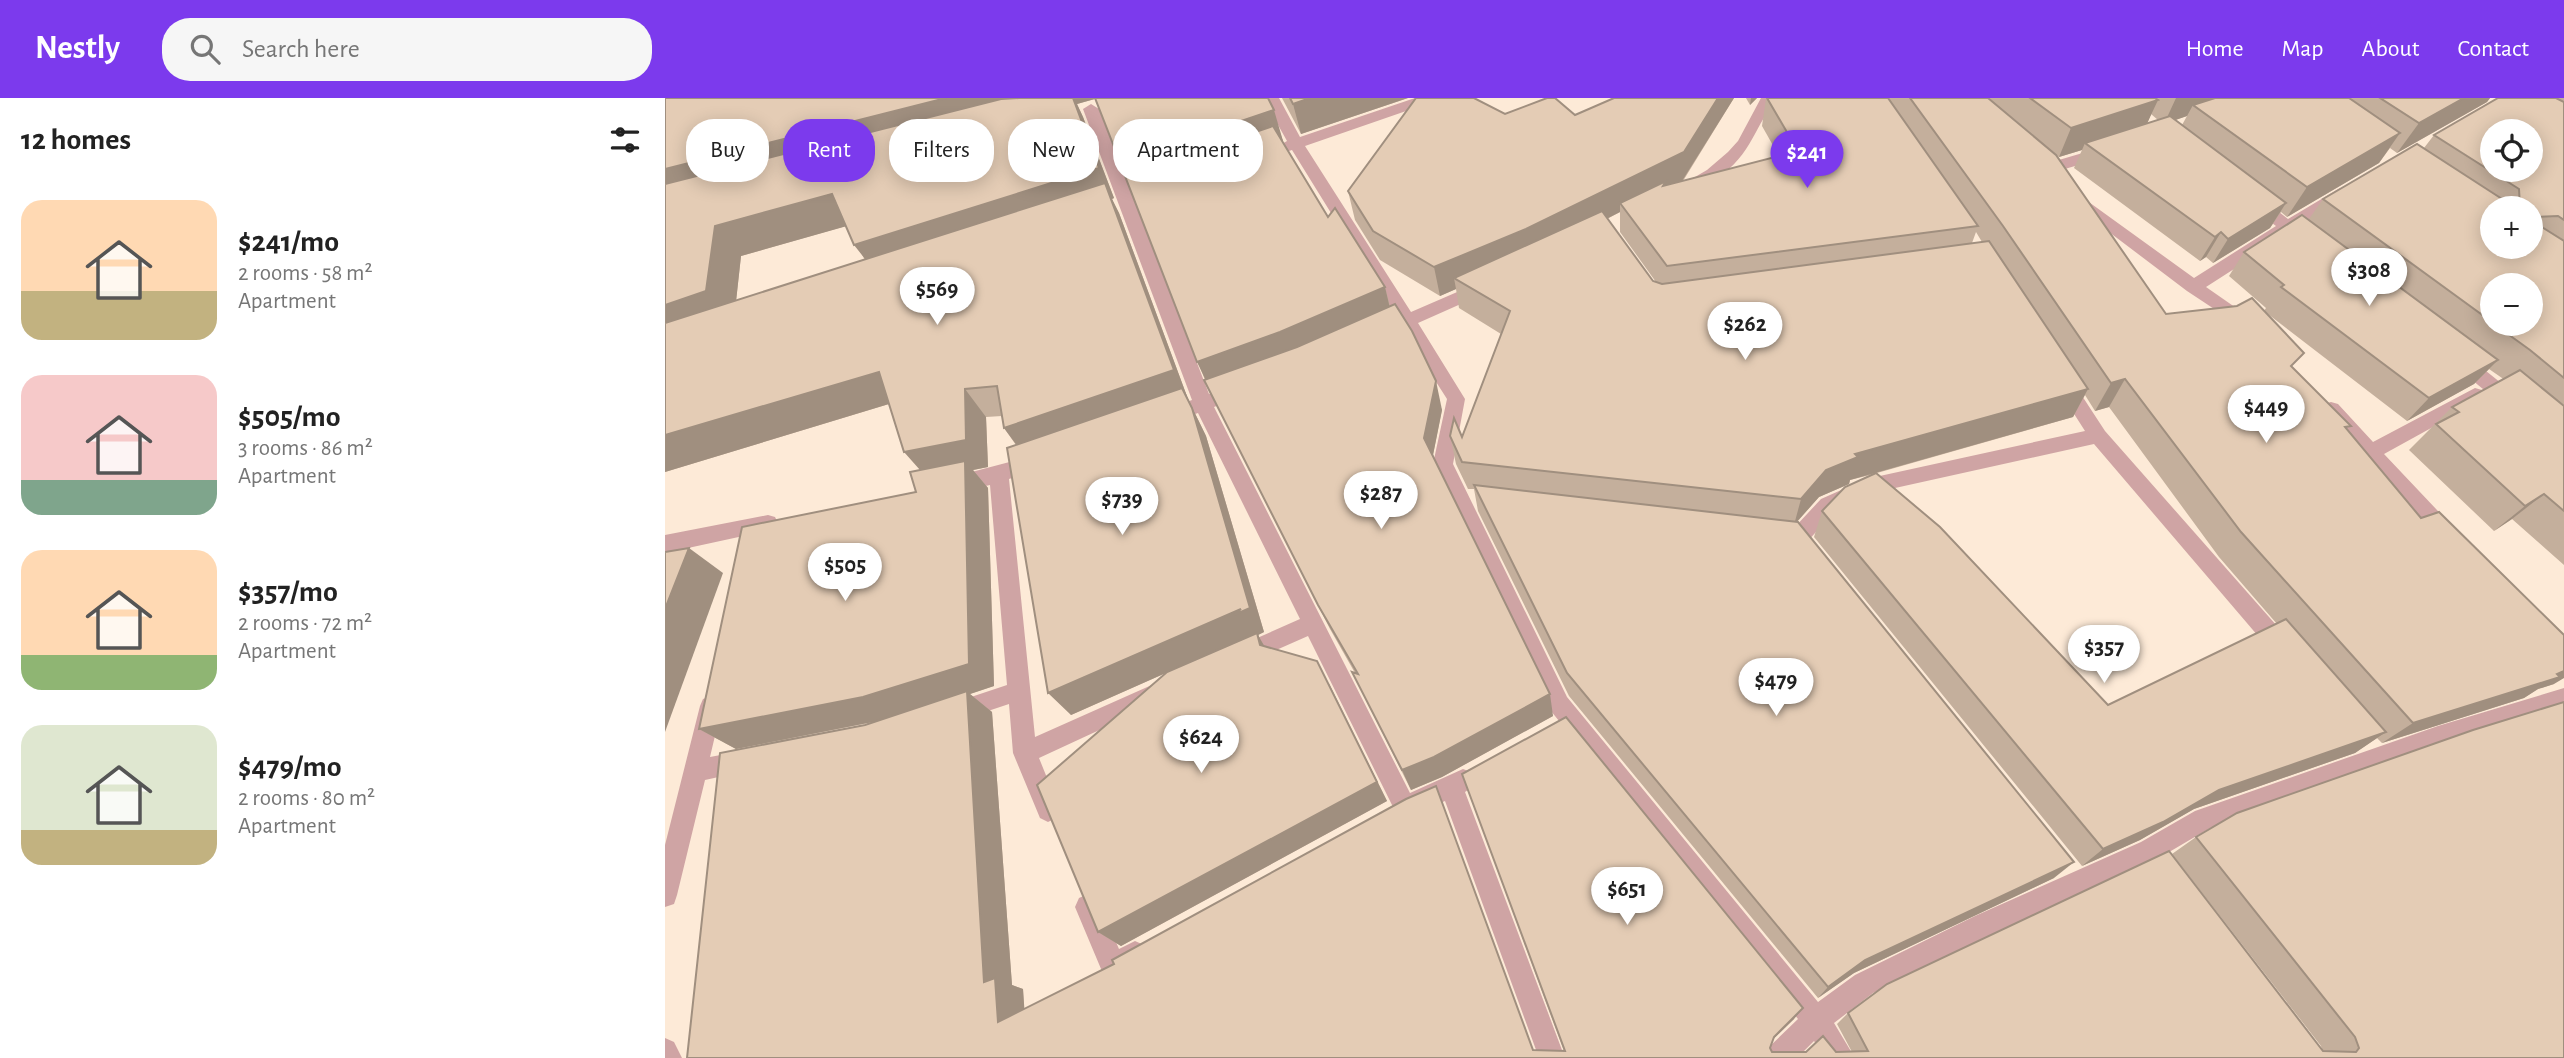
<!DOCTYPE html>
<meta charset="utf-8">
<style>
body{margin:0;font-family:"Alegreya Sans",sans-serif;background:#f6f6f6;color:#222;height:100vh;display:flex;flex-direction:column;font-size:26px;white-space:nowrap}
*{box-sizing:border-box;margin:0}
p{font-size:23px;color:#767676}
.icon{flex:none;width:38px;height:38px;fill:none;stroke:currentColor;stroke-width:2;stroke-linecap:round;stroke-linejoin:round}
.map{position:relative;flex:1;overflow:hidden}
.sheet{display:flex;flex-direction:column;background:#fff;width:665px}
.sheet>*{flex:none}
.hud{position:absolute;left:21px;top:21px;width:665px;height:63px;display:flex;gap:14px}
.buttons{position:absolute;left:1815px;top:21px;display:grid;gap:14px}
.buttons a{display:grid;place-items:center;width:63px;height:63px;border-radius:50%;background:#fff;box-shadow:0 4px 18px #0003;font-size:35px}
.price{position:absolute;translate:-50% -60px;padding:0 16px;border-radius:24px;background:#fff;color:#222;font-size:23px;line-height:46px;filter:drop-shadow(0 2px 4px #0008)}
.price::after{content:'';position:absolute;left:50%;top:42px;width:21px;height:16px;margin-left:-10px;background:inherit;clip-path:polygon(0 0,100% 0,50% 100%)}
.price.current{background:#7c3aed;color:#fff}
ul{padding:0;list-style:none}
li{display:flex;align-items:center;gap:21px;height:175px;padding:0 21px}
li span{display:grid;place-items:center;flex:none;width:196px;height:140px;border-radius:21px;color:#555}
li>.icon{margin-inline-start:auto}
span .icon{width:84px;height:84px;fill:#fffc;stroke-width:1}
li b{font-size:30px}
h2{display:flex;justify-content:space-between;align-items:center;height:84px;padding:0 21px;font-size:30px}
.chip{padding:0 24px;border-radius:28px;background:#fff;box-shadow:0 4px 18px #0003;font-size:24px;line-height:63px}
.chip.current{background:#7c3aed;color:#fff}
header{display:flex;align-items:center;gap:42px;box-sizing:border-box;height:98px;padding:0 35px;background:#7c3aed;color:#fff}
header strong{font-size:33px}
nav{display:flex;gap:38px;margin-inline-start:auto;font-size:24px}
.search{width:490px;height:63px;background:#f6f6f6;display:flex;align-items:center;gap:18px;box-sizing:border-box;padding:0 24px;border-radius:28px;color:#767676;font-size:26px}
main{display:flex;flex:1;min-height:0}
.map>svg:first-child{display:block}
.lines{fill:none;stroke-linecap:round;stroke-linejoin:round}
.minor{fill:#cfa4a4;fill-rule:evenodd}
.wall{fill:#c4af9c;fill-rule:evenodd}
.shaded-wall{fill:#a08f7f}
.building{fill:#e4ccb5;stroke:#a08f7f;stroke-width:2;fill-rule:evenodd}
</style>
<header>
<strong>Nestly</strong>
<div class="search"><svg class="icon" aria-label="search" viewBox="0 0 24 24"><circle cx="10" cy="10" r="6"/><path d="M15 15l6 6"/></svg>Search here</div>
<nav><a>Home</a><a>Map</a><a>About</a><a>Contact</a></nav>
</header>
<main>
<section class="sheet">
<h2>12 homes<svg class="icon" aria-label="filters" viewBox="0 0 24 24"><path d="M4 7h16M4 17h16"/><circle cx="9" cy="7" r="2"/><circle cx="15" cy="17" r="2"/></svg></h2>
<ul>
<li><span style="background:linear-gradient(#ffd9b3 65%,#c2b280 0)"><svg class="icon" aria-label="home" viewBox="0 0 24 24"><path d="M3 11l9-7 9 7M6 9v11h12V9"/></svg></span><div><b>$241/mo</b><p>2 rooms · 58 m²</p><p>Apartment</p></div></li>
<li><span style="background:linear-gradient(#f6c9c9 75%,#7fa58c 0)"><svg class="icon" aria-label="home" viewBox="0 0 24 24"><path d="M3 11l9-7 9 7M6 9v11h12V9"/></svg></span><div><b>$505/mo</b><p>3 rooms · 86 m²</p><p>Apartment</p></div></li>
<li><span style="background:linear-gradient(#ffd9b3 75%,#8fb573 0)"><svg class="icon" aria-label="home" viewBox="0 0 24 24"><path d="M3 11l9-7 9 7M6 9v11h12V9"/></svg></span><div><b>$357/mo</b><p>2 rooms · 72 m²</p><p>Apartment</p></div></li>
<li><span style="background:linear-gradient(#dfe7d0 75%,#c2b280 0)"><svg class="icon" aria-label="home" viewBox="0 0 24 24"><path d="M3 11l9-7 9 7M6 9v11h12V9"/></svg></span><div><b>$479/mo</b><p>2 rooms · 80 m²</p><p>Apartment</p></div></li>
</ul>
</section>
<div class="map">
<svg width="1899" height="960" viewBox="0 0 1899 960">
<rect width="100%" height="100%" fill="#fdead7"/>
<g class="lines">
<g class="minor">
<polygon points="598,0 614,0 635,39 750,0 773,0 770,3 640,48 746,214 813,185 825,185 828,189 825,193 753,225 800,301 788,366 902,599 1153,904 1190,877 1310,818 1476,744 1530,713 1773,628 1899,590 1899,610 1773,650 1545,730 1494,760 1328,836 1208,895 1169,925 1190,960 1161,960 1149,943 1132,960 1100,960 1103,950 1133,921 886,613 768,366 782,301 738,232 717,241 711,239 708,234 711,229 731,220 627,52 618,55 610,50 622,43"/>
<path d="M1096 0H1112C1085 36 1087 59 1044 86 1035 91 1028 96 1018 94L1016 90 1018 86 1042 72 1063 54 1073 43Z"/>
<polygon points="426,6 434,11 544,296 573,285 580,287 582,292 580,297 549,309 745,695 798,671 806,674 810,682 806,690 800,694 900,960 874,960 780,703 740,720 732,717 643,538 573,569 565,566 562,559 565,552 635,521 533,315 502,326 495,324 492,319 495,314 527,302 418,11"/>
<polygon points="1438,49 1446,54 1444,58 1376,78 1368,73 1370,69"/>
<polygon points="1675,90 1681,91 1683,95 1681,99 1634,129 1650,144 1648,148 1636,148 1622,137 1541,189 1587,221 1590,226 1587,231 1581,232 1522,193 1407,106 1415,101 1421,102 1529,180 1611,128 1584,108 1582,104 1584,100 1596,100 1623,121"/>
<polygon points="1795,255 1801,257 1856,301 1858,306 1856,311 1842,311 1789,267 1786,262 1789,257"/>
<polygon points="1399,279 1406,281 1440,333 1627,545 1630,552 1627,559 1619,562 1611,559 1429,346 1212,394 1170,413 1141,445 1134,447 1109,443 1106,437 1109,431 1116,429 1129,430 1156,401 1201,381 1420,333 1390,286 1392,281"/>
<polygon points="1810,290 1817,292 1819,297 1817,302 1719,356 1789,430 1792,436 1789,442 1782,444 1775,442 1657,311 1659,306 1666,304 1673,306 1708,344"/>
<path d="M372 356 379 359 382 364 379 369 344 381 370 639 489 586 497 589 500 596 497 603 374 660 395 712 391 720 383 724 375 720 348 655 344 606 290 624 282 621 279 614 282 607 342 587 325 387 289 395 282 393 279 387 282 381C311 372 342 366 372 356Z"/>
<polygon points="103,417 110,419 113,425 110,431 0,455 0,437"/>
<polygon points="46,598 54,601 57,608 45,659 82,652 90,655 94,663 90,671 40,682 12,797 9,806 0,809 0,747 35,608 38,601"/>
<polygon points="423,796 432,800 454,851 470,843 479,847 483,856 479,865 448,882 439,878 410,809 414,800"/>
<polygon points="0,940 9,944 17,960 0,960"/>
</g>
</g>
<g class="wall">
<path d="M0 0H603L618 43H617L663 119 720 189 725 208 777 312 768 357 888 618 777 679 746 692 687 574 690 575 665 531 539 282H540L430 1 412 6 418 19 449 100 447 101 454 115 523 301 541 338 599 534 593 537 599 548 664 586 722 703 456 848 433 834 582 539 406 617 351 347 339 330 337 318 321 319 323 369 308 372 323 390 329 588 305 596 327 614 347 887 358 891 359 911 868 952 899 953 797 676 1129 921 1107 942 1105 950 1107 954H1187L1172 926 1183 915 1657 952 1656 948 1507 756 1531 739 1899 960H22L200 627 208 624 71 651 34 631 251 394 255 372 224 306 0 374ZM181 128 200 162 71 203 76 158Z"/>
<polygon points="617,0 743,0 636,36"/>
<path d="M949 0H1069L1018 83 1114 58 1097 28 1101 0H1825L1822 4 1732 55 1725 50 1714 65 1622 119 1616 114 1605 130 1548 165 1541 159 1535 163 1409 70 1417 52 1394 59 1391 57 1501 216 1599 213 1601 210 1564 178 1579 154 1644 121 1658 101 1759 50 1769 37 1833 0H1899V467L1847 421 1829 433 1744 352 1787 309 1838 281 1837 280 1824 271 1809 286 1742 323 1599 213 1627 270 1682 332 1889 586 1873 591 1859 600 1717 645 1712 640 1690 655 1529 711 1475 742 1417 768 1149 439 1157 413 1209 376 1185 382 1184 386 1154 399 1132 424 1389 780 1189 875 1153 900 904 598 813 413 809 391H803L791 366 785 338 797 339 836 236 794 210 791 191 775 198 715 162 690 122 683 93 840 16 910 17ZM1486 16 1493 22 1482 26ZM1522 18 1517 27 1510 22ZM955 114V134L991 184 988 183 942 121ZM1311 134 1317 144 1307 145ZM1827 187 1866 226H1827ZM1420 297 1430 313 1444 309 1554 459 1612 526 1443 607 1212 375 1408 319Z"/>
<polygon points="1081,0 1092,0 1085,7"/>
</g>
<g class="shaded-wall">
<polygon points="281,0 343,0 351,16 0,108 0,71"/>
<polygon points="378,0 433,0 412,6 418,19 449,100 447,101 454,115 523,301 541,338 599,534 593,537 605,558 582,539 406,617 383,595 359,357 339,330 509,272 212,176 189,147"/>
<polygon points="645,0 743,0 636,36 628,6"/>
<polygon points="1053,0 1069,0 1017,83 955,105 955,114 864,160 789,180 791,191 775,198 769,169"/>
<polygon points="1086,0 1092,0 1085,7"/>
<polygon points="1511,0 1579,0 1528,7 1522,18 1499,26"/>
<polygon points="1799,0 1825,0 1822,4 1732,55 1754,25"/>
<polygon points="1493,2 1479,32 1420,45 1417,52 1394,59 1406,30"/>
<polygon points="609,12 618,43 469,94 455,64"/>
<polygon points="1735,35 1714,65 1622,119 1642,89"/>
<polygon points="167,96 189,126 76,158 69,222 0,246 0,207 50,128"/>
<polygon points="1621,105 1605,130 1548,165 1563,141"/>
<polygon points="1556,134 1541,159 1535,163 1550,139"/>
<polygon points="720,189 727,219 546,293 532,264"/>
<polygon points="1833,262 1809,286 1742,323 1764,300"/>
<polygon points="214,274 237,302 0,374 0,337"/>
<polygon points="1460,281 1444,309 1430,313 1446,285"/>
<polygon points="771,283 777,312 766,367 759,340"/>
<polygon points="300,291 321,319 323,369 308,372 323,390 329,588 305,596 327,614 347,887 358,891 361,934 333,924 228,620 71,651 34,631 263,381 239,354"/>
<polygon points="1423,291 1408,319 1185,382 1184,386 1154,399 1129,427 1136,401 1161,372 1190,356"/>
<polygon points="1879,396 1847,421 1829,433 1860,408"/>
<polygon points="24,450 58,475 0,634 0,511"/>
<polygon points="1899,573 1899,580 1889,586 1873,591 1859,600 1717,645 1748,625"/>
<polygon points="664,586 722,703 456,848 433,834"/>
<polygon points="885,596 888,618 777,679 746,692 737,672"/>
<polygon points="1721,634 1690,655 1529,711 1475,742 1417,768 1438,751 1554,692"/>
<polygon points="1409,764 1389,780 1189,875 1153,900 1163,889 1200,862"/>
<polygon points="1138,910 1129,921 1101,948 1109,939"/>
</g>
<g class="building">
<polygon points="0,0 281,0 0,71"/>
<polygon points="354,0 408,0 434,70 189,147 167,96 50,128 41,193 0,207 0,86 336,1"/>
<polygon points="430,0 603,0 609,12 455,64"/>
<polygon points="625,0 645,0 628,6"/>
<polygon points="751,0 809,0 840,16 882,0 890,0 910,17 949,0 1053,0 1019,54 861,131 769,169 708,133 683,93"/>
<polygon points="1102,0 1223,0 1313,128 1002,168 955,105 1001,83 998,88 1133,53"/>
<polygon points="1245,0 1323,0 1391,57 1501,216 1572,208 1587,200 1639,255 1626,268 1686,328 1680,329 1756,420 1774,414 1899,537 1899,573 1892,576 1895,579 1748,625 1576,434 1460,281 1446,285 1338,128"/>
<polygon points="1365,0 1490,0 1493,2 1406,30"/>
<polygon points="1550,0 1684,0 1735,35 1642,89 1528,7"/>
<polygon points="1715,0 1799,0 1754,25"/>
<path d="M1833 0H1891L1899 4V122L1893 118 1869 119 1872 126 1899 143V280L1865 252 1829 226H1866V187H1827V224L1658 101 1752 46 1851 110 1855 109 1854 91 1769 37ZM1827 33H1866V72H1827ZM1827 110H1866V149H1827Z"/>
<polygon points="1505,18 1621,105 1563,141 1556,134 1550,139 1420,45"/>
<polygon points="608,28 663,119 670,110 720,189 615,234 532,264 460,78"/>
<polygon points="440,85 509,272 339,330 332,288 300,291 301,342 239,354 214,274 0,337 0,225"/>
<polygon points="937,113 988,183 997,186 1324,143 1423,291 1190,356 1193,359 1161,372 1136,401 797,364 785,338 789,320 797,339 845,213 789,180"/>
<polygon points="1637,117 1833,262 1764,300 1616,189 1619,187 1579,154"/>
<polygon points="730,206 747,233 771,283 759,340 885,596 769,659 737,672 687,574 693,576 653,507 539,282 632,249"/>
<polygon points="1855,272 1899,308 1899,413 1879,396 1860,408 1771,326 1794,314 1787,309"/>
<polygon points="517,290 527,310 585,510 569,517 576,511 383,595 342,350"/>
<polygon points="300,363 304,566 198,599 34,631 77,429 251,394 245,374"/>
<polygon points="1211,375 1275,429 1443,607 1621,521 1721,634 1554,692 1498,724 1438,751 1157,413 1180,389"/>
<polygon points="809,387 1133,424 1409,764 1200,862 1163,889 902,575"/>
<polygon points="24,450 0,511 0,454"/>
<polygon points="592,535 595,547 652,563 712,684 433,834 372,687 502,574"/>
<polygon points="302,593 319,884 330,880 333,924 449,866 447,862 741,701 771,688 868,952 900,953 797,676 901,619 1138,910 1109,939 1105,950 1107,954 1141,954 1158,938 1171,954 1203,953 1183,915 1222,886 1504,753 1658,953 1691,954 1694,950 1690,939 1531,739 1572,715 1808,632 1899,604 1899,960 22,960 55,655 200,627"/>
</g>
</svg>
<div class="buttons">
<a><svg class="icon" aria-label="locate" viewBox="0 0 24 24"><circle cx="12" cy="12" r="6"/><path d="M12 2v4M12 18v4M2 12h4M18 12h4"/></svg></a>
<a>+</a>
<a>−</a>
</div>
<b class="price current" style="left:1142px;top:92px">$241</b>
<b class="price" style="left:1704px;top:210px">$308</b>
<b class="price" style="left:272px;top:229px">$569</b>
<b class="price" style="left:1080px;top:264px">$262</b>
<b class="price" style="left:1601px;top:347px">$449</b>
<b class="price" style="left:716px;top:433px">$287</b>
<b class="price" style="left:457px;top:439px">$739</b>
<b class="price" style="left:180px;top:505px">$505</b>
<b class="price" style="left:1439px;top:587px">$357</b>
<b class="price" style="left:1111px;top:620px">$479</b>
<b class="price" style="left:536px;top:677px">$624</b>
<b class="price" style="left:962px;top:829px">$651</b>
<div class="hud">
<a class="chip">Buy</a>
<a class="chip current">Rent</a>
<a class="chip">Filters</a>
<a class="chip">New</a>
<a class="chip">Apartment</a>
</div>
</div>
</main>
